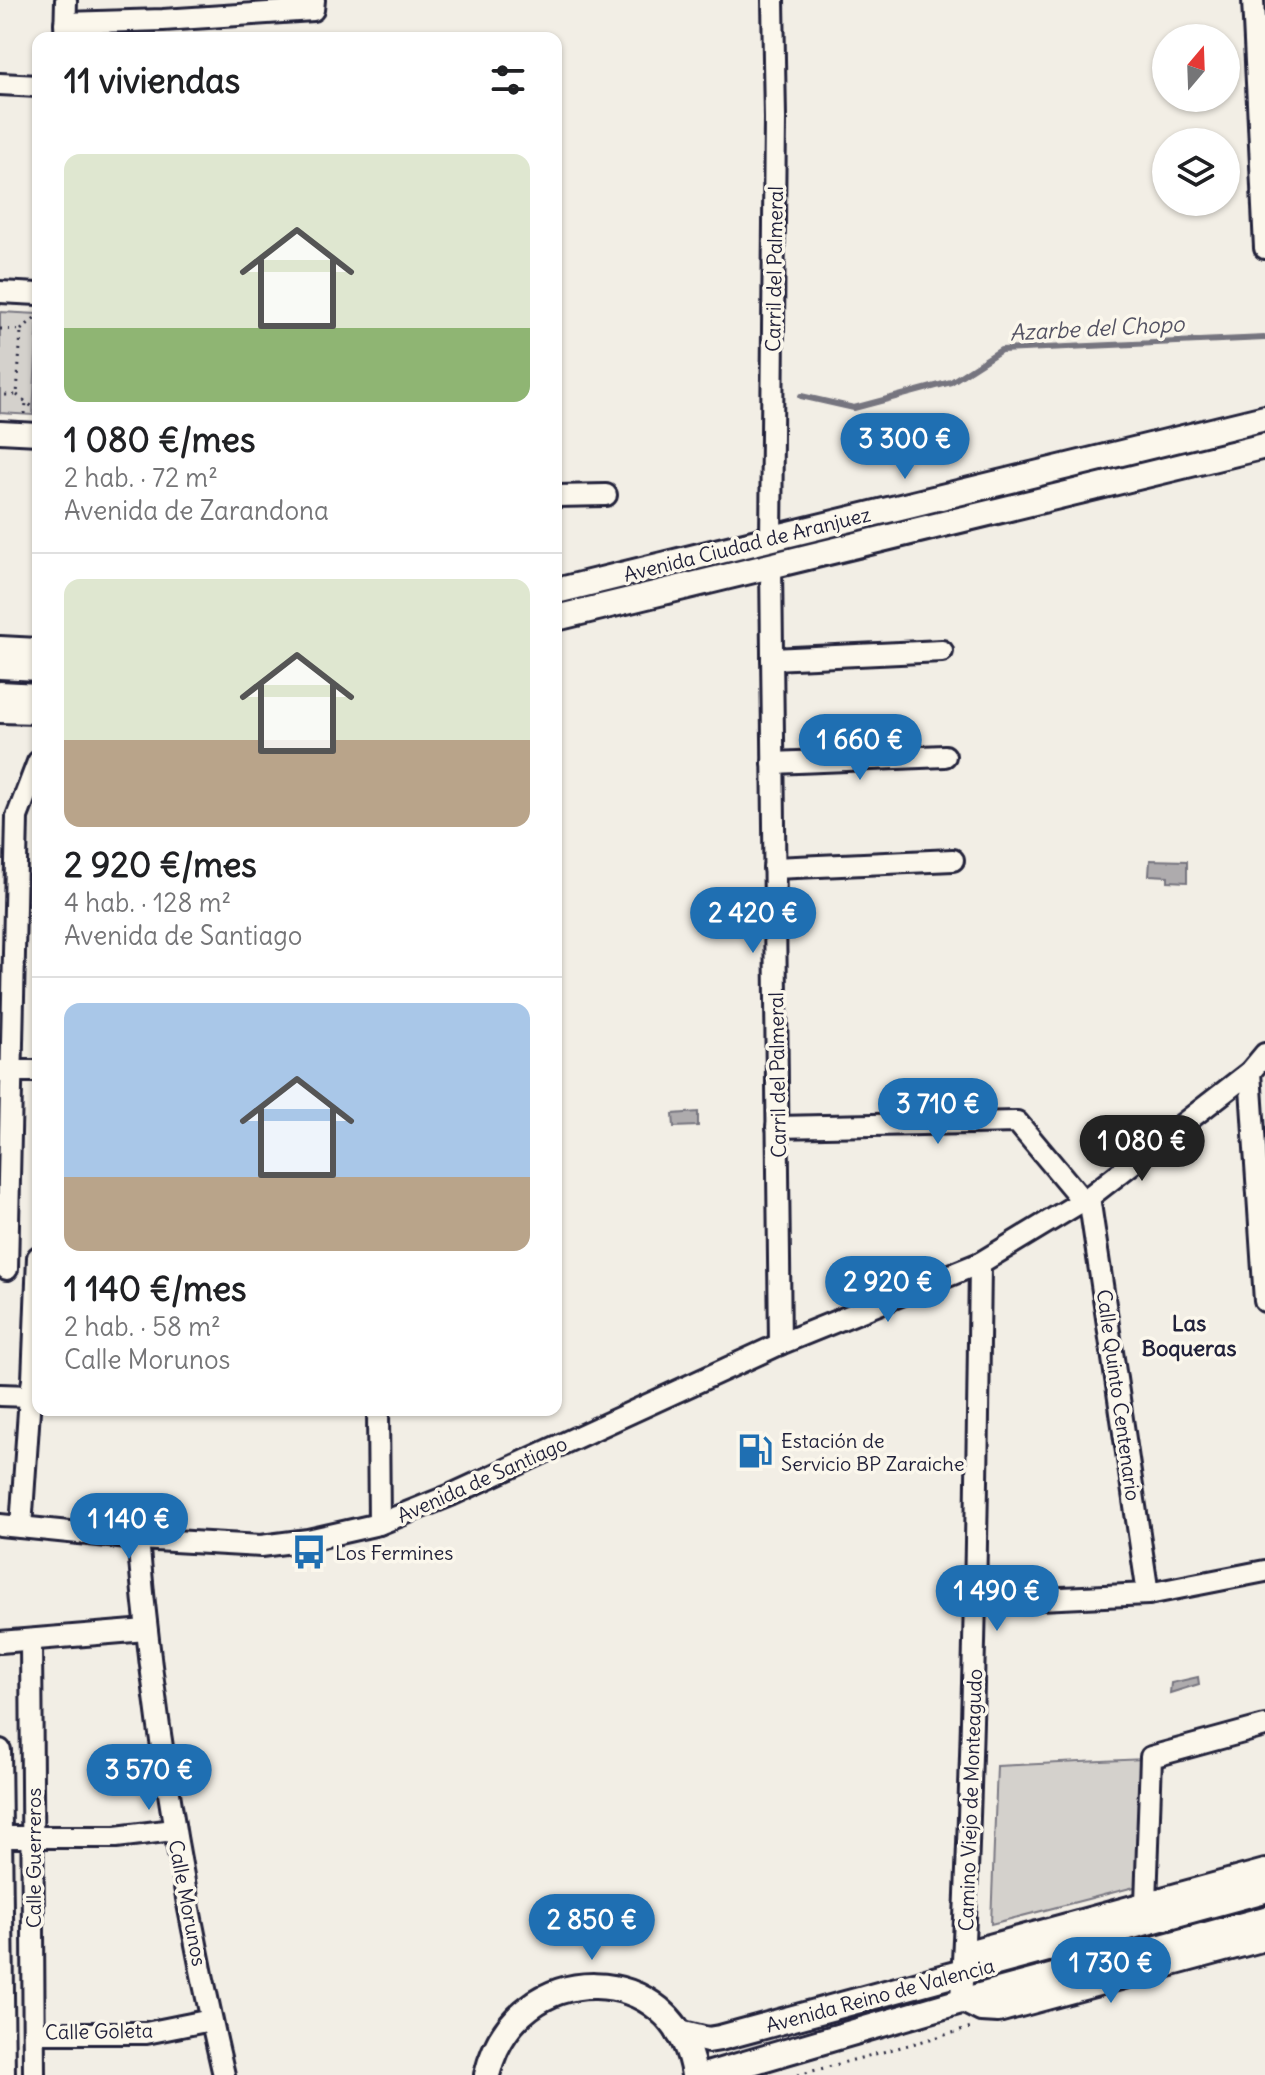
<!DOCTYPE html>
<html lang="es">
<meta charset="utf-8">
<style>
body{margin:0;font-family:Delius,sans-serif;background:#f6f6f6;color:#202124;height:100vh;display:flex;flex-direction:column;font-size:30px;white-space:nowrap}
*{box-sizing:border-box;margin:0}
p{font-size:26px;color:#757577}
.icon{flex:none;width:44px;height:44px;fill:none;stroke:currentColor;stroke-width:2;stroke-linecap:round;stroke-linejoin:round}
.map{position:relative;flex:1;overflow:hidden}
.drawer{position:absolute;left:32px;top:32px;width:530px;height:1384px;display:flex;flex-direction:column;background:#fff;border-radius:16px;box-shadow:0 2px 6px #0004}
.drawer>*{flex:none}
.needle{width:52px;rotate:19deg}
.tools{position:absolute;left:1152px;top:24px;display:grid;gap:16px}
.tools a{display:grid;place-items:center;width:88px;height:88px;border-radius:50%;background:#fff;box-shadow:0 2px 6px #0004;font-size:40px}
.price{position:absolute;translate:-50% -68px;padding:0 18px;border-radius:28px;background:#1f6fb2;color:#fff;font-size:26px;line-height:52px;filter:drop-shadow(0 2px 4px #0008)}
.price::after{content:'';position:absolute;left:50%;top:48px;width:24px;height:18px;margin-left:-12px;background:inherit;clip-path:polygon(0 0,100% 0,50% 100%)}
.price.selected{background:#222;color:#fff}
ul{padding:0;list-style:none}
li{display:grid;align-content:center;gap:16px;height:424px;padding:0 32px}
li+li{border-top:2px solid #e0e0e0}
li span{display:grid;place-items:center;height:248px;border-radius:16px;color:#555}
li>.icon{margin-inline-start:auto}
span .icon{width:144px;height:144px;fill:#fffc;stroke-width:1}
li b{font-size:34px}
h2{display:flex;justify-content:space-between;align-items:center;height:96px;padding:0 32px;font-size:34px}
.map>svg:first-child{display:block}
.green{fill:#d4d1cc;stroke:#7b7a84;stroke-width:2}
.water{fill:#aeabad;stroke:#76747f;stroke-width:2}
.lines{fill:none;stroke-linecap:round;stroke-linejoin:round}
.stream{stroke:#76747f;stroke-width:6}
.minor-casing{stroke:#22223b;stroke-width:26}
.major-casing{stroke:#22223b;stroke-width:30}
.path{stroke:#22223b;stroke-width:3;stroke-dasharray:2 6;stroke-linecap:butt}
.minor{stroke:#fbf7ec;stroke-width:20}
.major{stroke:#fbf7ec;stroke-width:24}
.labels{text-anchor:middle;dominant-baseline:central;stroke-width:7;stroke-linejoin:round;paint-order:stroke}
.street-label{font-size:20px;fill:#22223b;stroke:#fbf7ec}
.poi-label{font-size:20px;fill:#22223b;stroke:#fbf7ec;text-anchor:start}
.water-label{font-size:22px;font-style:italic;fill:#535263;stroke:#fbf7ec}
.neighbourhood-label{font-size:22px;font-weight:bold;fill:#22223b;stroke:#fbf7ec}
</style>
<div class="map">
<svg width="1265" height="2075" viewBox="0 0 1265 2075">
<rect width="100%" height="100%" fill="#f2eee5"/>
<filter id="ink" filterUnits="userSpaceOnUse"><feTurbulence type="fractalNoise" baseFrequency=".0125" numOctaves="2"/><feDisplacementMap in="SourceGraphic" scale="16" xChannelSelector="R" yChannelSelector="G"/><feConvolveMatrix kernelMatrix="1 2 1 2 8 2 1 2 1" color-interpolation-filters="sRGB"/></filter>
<g filter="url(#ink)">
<g class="green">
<polygon points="0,312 38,314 33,415 0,413"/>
<polygon points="1144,1759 1146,1884 991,1924 997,1766"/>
</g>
<g class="water">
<polygon points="1150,860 1187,861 1187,882 1168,881 1168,876 1149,875"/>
<polygon points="698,1112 698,1126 674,1127 673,1114"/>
<polygon points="1198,1677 1199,1684 1170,1693 1171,1683"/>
</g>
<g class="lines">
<polyline class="stream" points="801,396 854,408 951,382 1001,350 1265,338"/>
<g class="minor-casing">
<g id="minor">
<polyline points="1253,0 1265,248"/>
<polyline points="65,23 163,20 313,10 314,0"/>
<polyline points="65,38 66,0"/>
<polyline points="0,84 38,86"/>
<polyline points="0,292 38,294"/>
<polyline points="0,432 38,434"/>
<polyline points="556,496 606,495"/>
<polyline points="771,539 775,119 773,0"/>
<polyline points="771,565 780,1344"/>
<polyline points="0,647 38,649"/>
<polyline points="772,659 942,651"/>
<polyline points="0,712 38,713"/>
<polyline points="773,763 945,756"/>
<polyline points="774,868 953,860"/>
<polyline points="0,1071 38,1071"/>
<polyline points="1250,1072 1265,1301"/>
<polyline points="777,1127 1017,1122 1083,1201"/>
<polyline points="1089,1197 1148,1594"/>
<path d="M980 1263C977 1509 974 1755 961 2001L981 2011 998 2012 1265 1940"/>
<polyline points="7,1269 17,817 38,762"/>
<polyline points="0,1395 30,1396"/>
<polyline points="378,1410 379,1524"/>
<polyline points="0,1525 138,1539 261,1546 308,1540 379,1524 451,1495 780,1344 980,1263 1089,1197 1250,1072 1265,1054"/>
<polyline points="21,1527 30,1396 33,1380 38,1257"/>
<path d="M138 1539C153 1720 183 1898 224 2075"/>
<polyline points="976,1602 1148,1594 1265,1571"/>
<polyline points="31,1640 34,2075"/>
<polyline points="0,1642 146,1630"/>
<polyline points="0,1750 4,2075"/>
<polyline points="0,1837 116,1837 173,1830"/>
<polyline points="1146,1903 1151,1757 1265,1726"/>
<polyline points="964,1952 1265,1870"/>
<polyline points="34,2033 146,2033 211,2020"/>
</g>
</g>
<g class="major-casing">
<g id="major">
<polyline points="556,591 1265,418"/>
<polyline points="556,618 1265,446"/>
<polyline points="0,666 38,668"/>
<polyline points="0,694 38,696"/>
<polyline points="679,2033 708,2040 720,2038 1265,1890"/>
<path d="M487 2075C516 1953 678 1960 694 2075"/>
<polyline points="707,2075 961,2001 1265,1919"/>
</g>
</g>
<g class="path">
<polyline points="0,329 21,330 17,395 0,395"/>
<polyline points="21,330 38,315"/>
<polyline points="17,395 34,408 38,408"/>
<polyline points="25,414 26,402"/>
<polyline points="798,2075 971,2028"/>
</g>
<use href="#minor" class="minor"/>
<use href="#major" class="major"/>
</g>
</g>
<defs>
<g id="fuel-bare" transform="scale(2.76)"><path d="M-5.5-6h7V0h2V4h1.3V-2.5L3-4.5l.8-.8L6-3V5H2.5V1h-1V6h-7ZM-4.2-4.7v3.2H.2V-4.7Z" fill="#1f6fb2" stroke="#fbf7ec" stroke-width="2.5" paint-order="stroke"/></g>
<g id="bus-bare" transform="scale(2.76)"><path d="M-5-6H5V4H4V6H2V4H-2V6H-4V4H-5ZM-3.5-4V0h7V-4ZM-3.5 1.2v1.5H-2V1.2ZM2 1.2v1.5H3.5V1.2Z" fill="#1f6fb2" stroke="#fbf7ec" stroke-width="2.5" paint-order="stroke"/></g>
</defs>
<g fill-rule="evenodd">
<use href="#fuel-bare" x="755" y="1451"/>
<use href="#bus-bare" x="309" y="1552"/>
</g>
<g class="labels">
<g class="street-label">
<text transform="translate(774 269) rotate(-89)">Carril del Palmeral</text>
<text transform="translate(747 544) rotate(-14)">Avenida Ciudad de Aranjuez</text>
<text transform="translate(777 1075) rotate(-91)">Carril del Palmeral</text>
<text transform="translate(1119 1395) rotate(82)">Calle Quinto Centenario</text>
<text transform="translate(482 1479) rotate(-24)">Avenida de Santiago</text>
<text transform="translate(970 1800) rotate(-88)">Camino Viejo de Monteagudo</text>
<text transform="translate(33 1858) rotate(-90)">Calle Guerreros</text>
<text transform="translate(188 1903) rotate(79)">Calle Morunos</text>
<text transform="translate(880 1995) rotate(-15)">Avenida Reino de Valencia</text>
<text transform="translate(99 2031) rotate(-1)">Calle Goleta</text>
</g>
<g class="poi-label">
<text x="781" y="1440">Estación de<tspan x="781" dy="23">Servicio BP Zaraiche</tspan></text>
<text x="335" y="1552">Los Fermines</text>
</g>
<g class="water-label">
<text transform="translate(1097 328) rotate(-3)">Azarbe del Chopo</text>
</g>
<g class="neighbourhood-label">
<text x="1189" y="1323">Las<tspan x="1189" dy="25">Boqueras</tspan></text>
</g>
</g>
</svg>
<div class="tools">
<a><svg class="needle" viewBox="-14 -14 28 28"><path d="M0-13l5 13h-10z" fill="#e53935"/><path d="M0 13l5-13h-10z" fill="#757577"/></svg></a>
<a><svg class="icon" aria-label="layers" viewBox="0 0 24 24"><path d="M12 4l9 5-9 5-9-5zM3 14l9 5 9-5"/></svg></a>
</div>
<b class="price" style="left:905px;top:481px">3 300 €</b>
<b class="price" style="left:860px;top:782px">1 660 €</b>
<b class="price" style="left:753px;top:955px">2 420 €</b>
<b class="price" style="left:938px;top:1146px">3 710 €</b>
<b class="price selected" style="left:1142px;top:1183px">1 080 €</b>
<b class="price" style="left:888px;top:1324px">2 920 €</b>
<b class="price" style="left:129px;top:1561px">1 140 €</b>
<b class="price" style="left:997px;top:1633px">1 490 €</b>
<b class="price" style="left:149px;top:1812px">3 570 €</b>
<b class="price" style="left:592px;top:1962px">2 850 €</b>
<b class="price" style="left:1111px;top:2005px">1 730 €</b>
<section class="drawer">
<h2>11 viviendas<svg class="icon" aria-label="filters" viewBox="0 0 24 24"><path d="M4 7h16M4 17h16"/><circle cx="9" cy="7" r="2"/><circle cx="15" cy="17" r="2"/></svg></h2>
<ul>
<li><span style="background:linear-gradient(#dfe7d0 70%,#8fb573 0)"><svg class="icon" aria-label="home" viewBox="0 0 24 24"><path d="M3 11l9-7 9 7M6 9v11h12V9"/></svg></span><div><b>1 080 €/mes</b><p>2 hab. · 72 m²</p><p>Avenida de Zarandona</p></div></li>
<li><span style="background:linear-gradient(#dfe7d0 65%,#b9a48a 0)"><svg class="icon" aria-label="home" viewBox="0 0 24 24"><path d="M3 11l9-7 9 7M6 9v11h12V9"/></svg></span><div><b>2 920 €/mes</b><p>4 hab. · 128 m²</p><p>Avenida de Santiago</p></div></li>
<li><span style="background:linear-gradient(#a9c7e8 70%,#b9a48a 0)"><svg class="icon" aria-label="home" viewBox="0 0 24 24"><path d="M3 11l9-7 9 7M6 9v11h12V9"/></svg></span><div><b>1 140 €/mes</b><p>2 hab. · 58 m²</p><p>Calle Morunos</p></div></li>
</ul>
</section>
</div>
